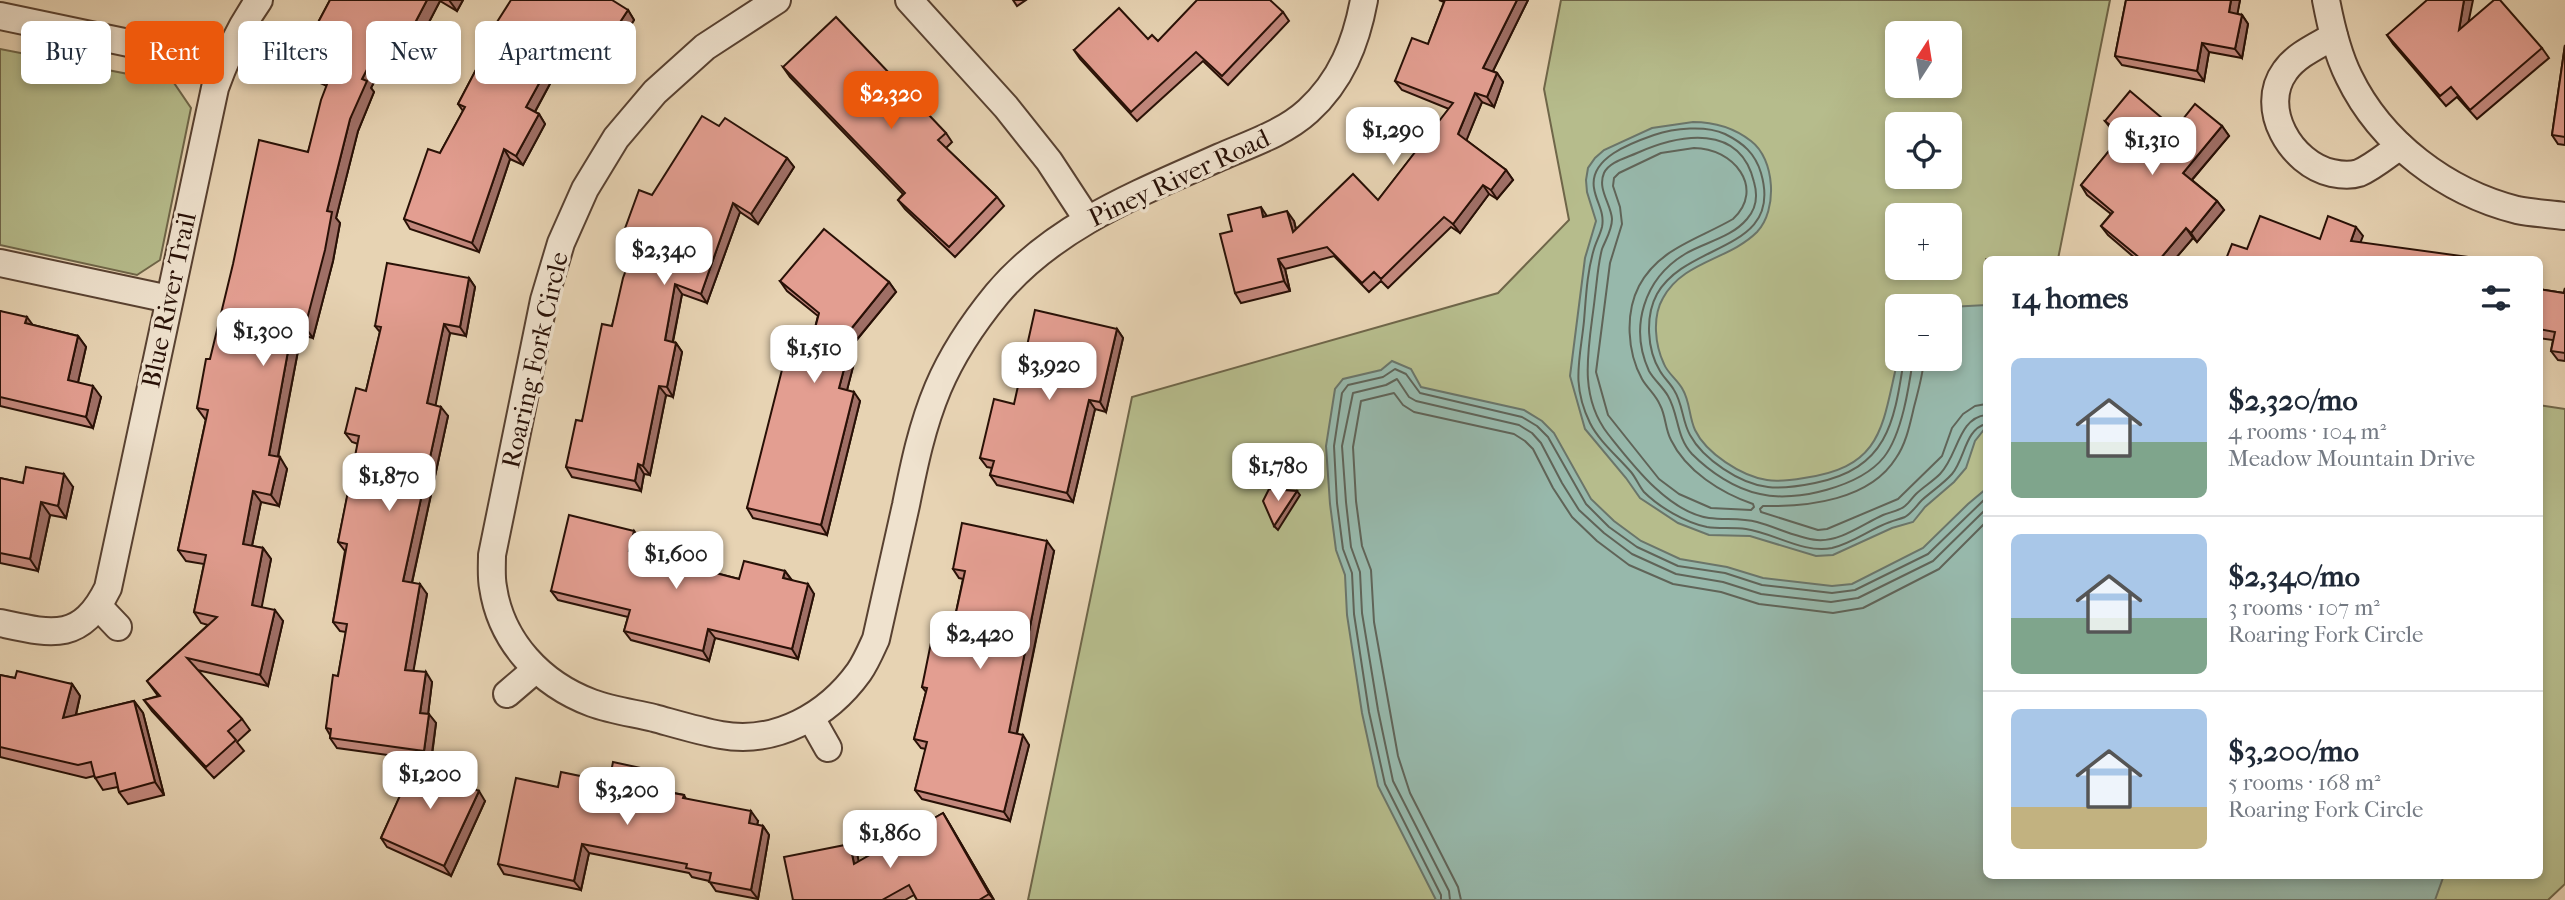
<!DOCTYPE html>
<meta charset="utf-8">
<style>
body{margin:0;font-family:"IM FELL French Canon",serif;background:#f6f6f7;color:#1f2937;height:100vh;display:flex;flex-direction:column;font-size:26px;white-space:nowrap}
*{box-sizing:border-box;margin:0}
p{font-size:23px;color:#747a83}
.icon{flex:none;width:38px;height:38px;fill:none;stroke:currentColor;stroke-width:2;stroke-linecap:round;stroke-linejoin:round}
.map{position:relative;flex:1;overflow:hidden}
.drawer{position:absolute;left:1983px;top:256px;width:560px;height:623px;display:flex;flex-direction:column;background:#fff;border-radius:10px;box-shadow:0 4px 10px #0003}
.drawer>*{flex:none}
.hud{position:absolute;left:21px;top:21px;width:665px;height:63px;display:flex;gap:14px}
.needle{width:46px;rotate:12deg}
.tools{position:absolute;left:1885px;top:21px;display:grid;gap:14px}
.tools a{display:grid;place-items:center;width:77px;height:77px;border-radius:10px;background:#fff;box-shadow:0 4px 10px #0003;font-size:35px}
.price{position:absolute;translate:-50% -60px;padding:0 16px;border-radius:14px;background:#fff;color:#222;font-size:23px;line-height:46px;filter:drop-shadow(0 2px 4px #0008)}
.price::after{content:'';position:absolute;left:50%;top:42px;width:21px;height:16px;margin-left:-10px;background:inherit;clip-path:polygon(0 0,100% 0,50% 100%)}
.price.selected{background:#ea580c;color:#fff}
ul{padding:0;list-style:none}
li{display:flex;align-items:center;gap:21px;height:175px;padding:0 28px}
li+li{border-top:2px solid #e0e1e3}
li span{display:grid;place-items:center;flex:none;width:196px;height:140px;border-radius:10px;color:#555}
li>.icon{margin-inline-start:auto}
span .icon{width:84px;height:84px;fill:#fffc;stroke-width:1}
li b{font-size:30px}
h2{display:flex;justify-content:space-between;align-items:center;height:84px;padding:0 28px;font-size:30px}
.chip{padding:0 24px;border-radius:10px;background:#fff;box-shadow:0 4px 10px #0003;font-size:24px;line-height:63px}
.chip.selected{background:#ea580c;color:#fff}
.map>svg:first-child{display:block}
.green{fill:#b6bc8c;stroke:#6f6649;stroke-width:2;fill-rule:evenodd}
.water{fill:#97b8ab;stroke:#6b7569;stroke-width:2}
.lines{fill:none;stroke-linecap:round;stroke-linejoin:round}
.shore{stroke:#606458;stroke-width:2}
.street-casing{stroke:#584131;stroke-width:30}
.street{stroke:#efe2ce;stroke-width:26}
.wall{fill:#c3887d;stroke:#281006;stroke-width:2}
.shaded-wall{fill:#9f6f66;stroke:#281006;stroke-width:2}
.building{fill:#e39e91;stroke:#281006;stroke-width:2}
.labels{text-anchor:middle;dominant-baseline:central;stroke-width:7;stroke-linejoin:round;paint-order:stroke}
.street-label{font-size:26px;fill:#281006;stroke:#efe2ce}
</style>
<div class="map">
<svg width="2565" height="900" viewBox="0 0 2565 900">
<rect width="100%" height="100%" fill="#e7d3b3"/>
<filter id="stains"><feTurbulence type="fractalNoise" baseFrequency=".00286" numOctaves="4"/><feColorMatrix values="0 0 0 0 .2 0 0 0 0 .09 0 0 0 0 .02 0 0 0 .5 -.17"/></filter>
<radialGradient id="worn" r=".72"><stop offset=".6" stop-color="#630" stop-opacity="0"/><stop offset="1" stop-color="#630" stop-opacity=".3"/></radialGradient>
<g class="green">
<path d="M1561 0H2110L2058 259H1986V875H2539V405L2565 409V884L2548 900H1028L1132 397 1498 293 1569 220 1544 89ZM1897 33H1950V86H1897ZM1897 124H1950V177H1897ZM1897 215H1950V268H1897ZM1897 306H1950V359H1897Z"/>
<polygon points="0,49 174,83 191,108 160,260 137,275 0,245"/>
</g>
<g class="water">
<path d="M1693 122C1715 122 1733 127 1751 141 1775 159 1778 210 1757 232 1729 260 1683 261 1663 298 1652 317 1655 345 1664 364 1668 374 1678 380 1683 390 1690 402 1689 417 1695 430 1706 453 1741 476 1767 480 1778 482 1792 480 1804 478 1884 467 1882 425 1898 359H1950V307L1986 305V427L1975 441 1966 468 1954 482 1925 507 1913 522 1892 528 1833 555 1816 556 1750 536 1709 535 1678 523 1640 498 1626 478 1585 429 1570 376 1585 258 1596 221 1587 192 1586 180 1588 168 1595 158 1604 150 1652 128Z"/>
<polygon points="1392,361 1411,369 1421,387 1524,410 1542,421 1554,433 1591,499 1614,521 1641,541 1680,559 1727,567 1763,578 1832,586 1852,584 1923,548 1968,504 1986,489 1986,875 2444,875 2435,900 1436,900 1378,786 1362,713 1347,615 1345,575 1336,550 1330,504 1326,446 1335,389 1343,379 1381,370"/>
</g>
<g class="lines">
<g class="shore">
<path d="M1694 148C1733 148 1766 188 1733 219 1699 239 1659 248 1639 286 1625 313 1627 352 1642 379 1647 388 1656 395 1660 405 1666 416 1665 429 1671 440 1686 471 1721 493 1753 504L1754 507 1751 510 1711 508 1679 494 1659 479 1608 415 1596 372 1610 263 1622 224 1620 207 1613 186 1614 178 1619 173 1661 153Z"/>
<path d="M1904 359C1894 423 1888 468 1815 483 1800 486 1783 489 1768 487 1740 484 1703 459 1690 435 1682 421 1683 404 1674 390 1670 383 1664 378 1660 371 1647 350 1645 316 1657 294 1687 241 1784 252 1761 173 1755 153 1743 143 1725 134 1706 125 1674 128 1654 135 1631 143 1589 158 1594 188 1596 202 1605 212 1602 227 1600 235 1596 242 1594 249 1587 272 1586 297 1584 321 1580 360 1571 384 1590 423 1599 441 1617 456 1631 472 1636 478 1639 486 1644 492 1659 507 1686 523 1707 527 1719 529 1733 527 1746 529 1774 533 1804 554 1832 548 1853 543 1870 529 1890 522 1895 520 1900 519 1905 517 1912 513 1916 506 1922 500 1932 491 1943 484 1952 474 1965 459 1965 429 1986 424"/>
<path d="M1913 359C1909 387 1902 434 1884 457 1861 486 1796 503 1760 494 1735 489 1710 472 1692 454 1676 437 1679 415 1668 396 1663 387 1654 380 1649 371 1629 327 1644 279 1685 254 1705 242 1731 238 1747 219 1757 208 1758 196 1754 182 1740 123 1680 134 1637 153 1626 158 1609 162 1604 173 1597 189 1611 204 1612 219 1612 230 1606 239 1602 249 1598 264 1597 281 1595 296 1590 343 1576 393 1608 434 1632 464 1668 512 1709 518 1725 520 1741 518 1757 522 1776 527 1797 538 1817 540 1840 542 1863 524 1883 515 1890 512 1899 511 1905 506 1909 503 1912 498 1916 494 1923 487 1932 482 1940 474 1958 456 1958 418 1986 415"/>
<path d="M1924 359C1923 375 1918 391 1914 407 1910 424 1906 444 1896 458 1870 500 1808 507 1763 506L1760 509 1761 512 1818 530 1827 529 1898 499 1942 456 1952 428 1963 414 1975 406 1986 404"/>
<polyline points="1441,900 1441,895 1385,784 1369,712 1354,614 1352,573 1343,549 1337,503 1334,446 1342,393 1348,385 1383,377 1395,369 1406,374 1420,393 1522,417 1537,426 1548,437 1586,504 1609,527 1637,547 1678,566 1725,573 1762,585 1832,593 1855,590 1928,554 1986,498"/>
<polyline points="1450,900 1449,891 1393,781 1378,710 1362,613 1360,572 1351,547 1346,502 1342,446 1353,393 1386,385 1397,379 1409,397 1416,401 1519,425 1532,433 1541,443 1562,483 1579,510 1604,533 1632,554 1676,574 1723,582 1761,594 1831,602 1858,598 1933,561 1986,509"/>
<polyline points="1461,900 1458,887 1410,793 1398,756 1374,622 1371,570 1362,546 1356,501 1353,447 1361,401 1394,393 1403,405 1414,412 1514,434 1525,441 1533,449 1553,488 1572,517 1597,541 1629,565 1673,584 1721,592 1759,604 1833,613 1863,608 1939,569 1986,522"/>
</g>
<g class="street-casing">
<g id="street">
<path d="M777 0 705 47 655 92 616 138 585 189 561 243 544 300 492 555C492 565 491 577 493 587 501 642 541 684 592 703 611 710 633 713 654 718 676 724 699 731 721 735 776 745 828 715 859 672 866 662 871 650 876 639 886 594 896 549 906 505 914 465 922 426 938 388 952 355 974 322 997 294 1055 225 1140 193 1220 157 1250 144 1284 133 1308 111 1341 81 1356 43 1364 0"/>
<polyline points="909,0 1006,107 1049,161 1087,219"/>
<path d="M2326 0C2331 26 2337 53 2349 77 2381 143 2446 192 2517 210 2532 213 2549 214 2565 216"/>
<polyline points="0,16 224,63"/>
<path d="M2334 36C2317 46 2296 55 2285 71 2258 108 2291 164 2332 173 2341 175 2350 176 2359 173 2373 167 2387 155 2400 146"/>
<polyline points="0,263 169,299"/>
<polyline points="99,607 118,627"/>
<path d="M0 623C51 634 81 643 108 588L215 88C226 57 240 27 259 0"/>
<polyline points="507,694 535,670"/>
<polyline points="811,718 828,748"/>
</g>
</g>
<use href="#street" class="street"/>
</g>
<g class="wall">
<polygon points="330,0 463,0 457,11 440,1 414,51 395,42 371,88 374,92 358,131 336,218 340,223 333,261 313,338 301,335 278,457 287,469 279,506 261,502 252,546 263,548 271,559 261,607 283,621 268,686 197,670 242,719 250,730 237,742 244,751 214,778 152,711 144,700 158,696 147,681 208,625 201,623 194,612 204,564 186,561 178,550 206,419 205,419 197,408 210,359 308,152 327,86 294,71 286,60 313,32"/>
<polygon points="1013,0 1026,0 1017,6"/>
<polygon points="1439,0 1528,0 1493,71 1497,73 1503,82 1494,107 1482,102 1466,140 1506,170 1513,180 1497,199 1489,194 1460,233 1451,227 1388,288 1381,281 1369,292 1334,256 1285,269 1290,291 1241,303 1235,293 1232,231 1267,216 1294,221 1296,229 1378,200 1449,109 1402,90 1395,81 1428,44 1444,2"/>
<polygon points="2126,0 2240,0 2237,14 2242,15 2248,24 2242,58 2209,52 2204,81 2122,65 2115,56"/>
<polygon points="628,10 634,20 616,49 600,39 575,77 559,67 535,112 539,114 545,124 523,165 510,159 479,252 410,229 404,219 463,111 458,104 499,26 497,22"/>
<polygon points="1283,12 1289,21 1228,85 1203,61 1137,121 1080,59 1074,50 1148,39 1158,41"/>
<polygon points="2469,21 2542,48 2549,58 2477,119 2457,97 2446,106 2393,44 2387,35"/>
<polygon points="2565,45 2565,145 2558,144 2552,135"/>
<polygon points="783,67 946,133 952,142 946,148 997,197 1004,206 955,257 905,209 898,200 903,194 790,77"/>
<polygon points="2105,121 2175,129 2222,126 2229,136 2192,180 2217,201 2224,210 2197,242 2193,238 2175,259 2136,259 2108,235 2101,226 2111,214 2087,195 2081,185 2121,137 2112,130"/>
<polygon points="719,126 787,158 794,167 758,224 740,212 707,303 682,294 673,342 676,343 682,352 673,397 666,395 650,475 644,474 641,491 572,477 566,467 582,421 612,326 630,257 625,255 619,245 652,195"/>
<polygon points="469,278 475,287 466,336 450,333 435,405 448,416 412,583 427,594 413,671 432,682 428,714 436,723 432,756 460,775 457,782 485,801 451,876 387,847 381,838 417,759 337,748 330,738 330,735 326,728 338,676 346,632 340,631 333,622 345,551 338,542 358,444 352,442 345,433 366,391 380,332 375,326"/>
<polygon points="780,281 889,282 896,292 846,353 848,354 854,363 847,390 860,401 827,535 753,518 747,508 808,355 818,316 787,291"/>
<polygon points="2565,288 2565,361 2558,360 2551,351 2553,340 2539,338 2539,289 2564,293"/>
<polygon points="0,311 33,325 78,336 86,347 78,382 101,397 93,428 0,406"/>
<polygon points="1117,329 1123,338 1106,412 1095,409 1073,502 997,485 990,475 992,468 987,467 980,458 1014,404"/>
<polygon points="0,478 23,483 73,487 66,518 50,515 38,571 0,563"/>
<polygon points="634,531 640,540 637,553 739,579 785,571 792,580 814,594 798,659 715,638 709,661 631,640 624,631 628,617 558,600 551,591"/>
<polygon points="1054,551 1017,734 1029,745 1010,821 922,799 915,790 926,749 921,748 914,739 926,692 922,687 955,617 963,579 959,578 953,569"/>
<polygon points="0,675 15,678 72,684 80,696 76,715 134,701 143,713 164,795 128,804 119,792 118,787 103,790 94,776 86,778 0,757"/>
<polygon points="664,773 671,782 669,792 684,795 686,799 758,821 757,825 763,826 769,835 758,899 716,891 709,881 692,877 689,873 589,853 581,890 504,874 498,864 558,787 609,782"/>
<polygon points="943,813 949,823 994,900 917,900 914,895 905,900 793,900 857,853 858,862"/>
</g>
<g class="shaded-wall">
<polygon points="427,0 439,0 440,1 414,51 406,40"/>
<polygon points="449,0 463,0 457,11"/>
<polygon points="1517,0 1528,0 1490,77 1483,68"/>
<polygon points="2231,0 2240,0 2236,22 2229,12"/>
<polygon points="2464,0 2473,0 2465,39 2459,30"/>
<polygon points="628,10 634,20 616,49 609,39"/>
<polygon points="2242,15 2248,24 2242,58 2235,49"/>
<polygon points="593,29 600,39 575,77 568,68"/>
<polygon points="387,31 395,42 371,88 374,92 358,131 336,218 340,223 333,261 313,338 305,327 327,211 350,119 362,79"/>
<polygon points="2202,43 2209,52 2204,81 2197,71"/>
<polygon points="553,58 559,67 532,117 526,107"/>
<polygon points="1497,73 1503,82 1494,107 1487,97"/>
<polygon points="1475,93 1482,102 1465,144 1458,134"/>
<polygon points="539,114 545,124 523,165 516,156"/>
<polygon points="2222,126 2229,136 2190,182 2183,173"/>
<polygon points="504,149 510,159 479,252 472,243"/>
<polygon points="787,158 794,167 758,224 751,214"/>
<polygon points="1506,170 1513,180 1497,199 1491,190"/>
<polygon points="1483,185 1489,194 1460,233 1453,224"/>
<polygon points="2217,201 2224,210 2197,242 2191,233"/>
<polygon points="733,203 740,212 707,303 701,294"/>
<polygon points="1261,207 1267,216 1263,217"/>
<polygon points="1287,211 1294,221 1299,242 1293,232"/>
<polygon points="2356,227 2363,236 2357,251 2351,241"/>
<polygon points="2186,228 2193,238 2175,259 2160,259"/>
<polygon points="1278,259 1285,269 1290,291 1284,281"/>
<polygon points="469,278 475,287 466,336 460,327"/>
<polygon points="889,282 896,292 840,360 834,350"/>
<polygon points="675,284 682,294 671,350 665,340"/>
<polygon points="27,317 35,328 25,323"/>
<polygon points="293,324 301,335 276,466 269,455"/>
<polygon points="444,324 450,333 434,413 427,403"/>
<polygon points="1117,329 1123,338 1106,412 1100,402"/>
<polygon points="78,336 86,347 76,391 68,380"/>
<polygon points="676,343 682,352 673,397 667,387"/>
<polygon points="848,354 854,363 845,398 839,388"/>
<polygon points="93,386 101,397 93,428 86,417"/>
<polygon points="659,386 666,395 650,475 643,466"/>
<polygon points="854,392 860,401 827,535 821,525"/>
<polygon points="1089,400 1095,409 1073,502 1067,493"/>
<polygon points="441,407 448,416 410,591 403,581"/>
<polygon points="280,457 287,469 279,506 271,495"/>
<polygon points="638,464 644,474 641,491 635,481"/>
<polygon points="64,474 73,487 66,518 58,506"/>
<polygon points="253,491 261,502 250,555 243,544"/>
<polygon points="1297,491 1300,495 1278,530 1274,526"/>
<polygon points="41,502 50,515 38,571 30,559"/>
<polygon points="634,531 640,540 636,560 629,551"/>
<polygon points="1047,541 1054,551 1015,741 1009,732"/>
<polygon points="263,548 271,559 260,616 252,605"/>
<polygon points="785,571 792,581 783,578"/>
<polygon points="420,584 427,594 412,679 405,670"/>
<polygon points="808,584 814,594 798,659 792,649"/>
<polygon points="275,610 283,621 268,686 260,675"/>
<polygon points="708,629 715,638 709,661 703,651"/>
<polygon points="426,672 432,682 427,723 420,713"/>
<polygon points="72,684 80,696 72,731 63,718"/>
<polygon points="134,701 143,713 164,795 155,782"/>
<polygon points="429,714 436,723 431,760 424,751"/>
<polygon points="1023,735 1029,745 1010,821 1004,812"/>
<polygon points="454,766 460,775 455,787 448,778"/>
<polygon points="664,773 671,782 667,800 661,791"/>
<polygon points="479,791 485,801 451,876 444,866"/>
<polygon points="751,811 758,821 755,833 749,823"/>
<polygon points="943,813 949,823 994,900 989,894"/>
<polygon points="763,826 769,835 758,899 751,890"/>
<polygon points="582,844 589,853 581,890 574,881"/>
<polygon points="850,844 857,853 861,873 854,864"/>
</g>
<g class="building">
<polygon points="330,0 427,0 406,40 387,31 362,79 367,81 350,119 327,211 332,212 325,250 305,327 293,324 269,455 280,457 271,495 253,491 243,544 263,548 252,605 275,610 260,675 187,658 242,719 228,731 236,740 206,767 144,700 160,696 147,681 217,617 194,612 206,555 178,550 208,410 197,408 206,359 210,359 233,264 259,140 308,152 321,100 329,79 286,60 300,27 313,32"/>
<polygon points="511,0 612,0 628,10 609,39 593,29 568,68 553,58 526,107 539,114 516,156 504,149 472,243 404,219 428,149 440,153 465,107 458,104 500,24 497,22"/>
<polygon points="1197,0 1270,0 1283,12 1222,76 1196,52 1131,112 1074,50 1119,8 1148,39 1152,35 1158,41"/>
<polygon points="1445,0 1517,0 1483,68 1497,73 1487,97 1475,93 1458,134 1506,170 1491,190 1483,185 1453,224 1444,217 1381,279 1374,272 1362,283 1327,247 1278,259 1284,281 1235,293 1220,234 1232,231 1228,215 1261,207 1263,217 1287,211 1293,232 1353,174 1378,200 1453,103 1395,81 1412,38 1428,44"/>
<polygon points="2126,0 2231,0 2229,12 2242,15 2235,49 2202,43 2197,71 2115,56"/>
<polygon points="2427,0 2464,0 2459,30 2494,0 2500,0 2542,48 2470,110 2451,87 2440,96 2387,35"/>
<polygon points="836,17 946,133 938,140 997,197 949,247 898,200 905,193 783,67"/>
<polygon points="2565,45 2565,137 2552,135"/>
<polygon points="2130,91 2175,129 2195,104 2222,126 2183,173 2217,201 2191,233 2186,228 2160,259 2141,259 2101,226 2113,212 2081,185 2122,135 2105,121"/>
<polygon points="702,116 719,126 725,118 787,158 751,214 733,203 701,294 675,284 665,340 676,343 667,387 659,386 643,466 638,464 635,481 566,467 576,420 582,421 602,324 612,326 623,278 633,251 619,245 639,190 652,195"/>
<polygon points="2260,216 2320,239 2328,216 2356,227 2351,241 2483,259 2226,259 2232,244 2247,249"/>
<polygon points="824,229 889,282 834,350 848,354 839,388 854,392 821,525 747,508 787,350 808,355 819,313 780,281"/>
<polygon points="387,263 469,278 460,327 444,324 427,403 441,407 403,581 420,584 405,670 426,672 420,713 429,714 424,751 330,738 331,729 326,728 333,675 338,676 347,624 333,622 347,544 338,542 359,436 345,433 356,388 366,391 381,327 375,326"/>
<polygon points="2565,288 2565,353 2551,351 2555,332 2539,329 2539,289 2564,293"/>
<polygon points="1035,310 1117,329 1100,402 1089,400 1067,493 990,475 994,461 980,458 994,399 1014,404"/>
<polygon points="0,311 27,317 25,323 78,336 68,380 93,386 86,417 0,397"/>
<polygon points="26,467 64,474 58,506 41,502 30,559 0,553 0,478 23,483"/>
<polygon points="1269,489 1297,491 1274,526 1263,501"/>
<polygon points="569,515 634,531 629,551 739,579 744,561 785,571 783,578 808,584 792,649 708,629 703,651 624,631 630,610 551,591"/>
<polygon points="962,523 1047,541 1009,732 1023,735 1004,812 915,790 927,742 914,739 927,688 922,687 934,628 948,631 951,616 955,617 965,571 953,569"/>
<polygon points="17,671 72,684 63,718 134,701 155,782 119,792 115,773 95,778 91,762 78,765 0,747 0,675 15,678"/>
<polygon points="420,751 454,766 448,778 479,791 444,866 381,838"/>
<polygon points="613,762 664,773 661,791 684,795 683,798 751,811 749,823 763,826 751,890 709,882 711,873 686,868 687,864 582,844 574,881 498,864 516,778 558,787 561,772 609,782"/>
<polygon points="943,813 989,894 979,900 917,900 909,885 882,900 793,900 784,857 850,844 854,864"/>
</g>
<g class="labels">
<g class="street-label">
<text transform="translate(1179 178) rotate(-25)">Piney River Road</text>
<text transform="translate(169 300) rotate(-78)">Blue River Trail</text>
<text transform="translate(535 360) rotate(-77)">Roaring Fork Circle</text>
</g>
</g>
<rect width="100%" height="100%" filter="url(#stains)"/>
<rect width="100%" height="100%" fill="url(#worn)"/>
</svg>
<div class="tools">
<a><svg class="needle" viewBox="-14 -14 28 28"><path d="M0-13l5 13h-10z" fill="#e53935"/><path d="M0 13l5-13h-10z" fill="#747a83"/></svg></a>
<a><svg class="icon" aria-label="locate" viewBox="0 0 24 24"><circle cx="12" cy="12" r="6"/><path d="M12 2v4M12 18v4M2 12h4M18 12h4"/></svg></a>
<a>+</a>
<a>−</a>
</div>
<b class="price selected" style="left:891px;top:131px">$2,320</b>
<b class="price" style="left:1393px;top:167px">$1,290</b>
<b class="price" style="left:2152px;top:177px">$1,310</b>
<b class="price" style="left:664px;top:287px">$2,340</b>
<b class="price" style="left:263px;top:368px">$1,300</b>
<b class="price" style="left:814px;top:385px">$1,510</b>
<b class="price" style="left:1049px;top:402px">$3,920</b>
<b class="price" style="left:1278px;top:503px">$1,780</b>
<b class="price" style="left:389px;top:513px">$1,870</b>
<b class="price" style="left:676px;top:591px">$1,600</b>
<b class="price" style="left:980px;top:671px">$2,420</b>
<b class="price" style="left:430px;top:811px">$1,200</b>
<b class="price" style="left:627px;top:827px">$3,200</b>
<b class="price" style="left:890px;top:870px">$1,860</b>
<div class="hud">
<a class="chip">Buy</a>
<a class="chip selected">Rent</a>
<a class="chip">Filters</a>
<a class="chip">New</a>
<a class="chip">Apartment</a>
</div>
<section class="drawer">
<h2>14 homes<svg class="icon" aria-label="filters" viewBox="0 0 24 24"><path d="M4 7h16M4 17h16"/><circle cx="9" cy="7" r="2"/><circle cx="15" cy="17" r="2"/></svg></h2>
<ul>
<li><span style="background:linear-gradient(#a9c7e8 60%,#7fa58c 0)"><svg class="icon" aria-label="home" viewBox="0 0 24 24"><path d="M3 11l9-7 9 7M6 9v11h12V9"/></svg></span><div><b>$2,320/mo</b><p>4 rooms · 104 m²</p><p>Meadow Mountain Drive</p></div></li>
<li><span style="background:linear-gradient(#a9c7e8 60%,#7fa58c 0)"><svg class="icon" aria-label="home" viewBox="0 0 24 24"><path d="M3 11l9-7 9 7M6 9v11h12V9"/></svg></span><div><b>$2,340/mo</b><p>3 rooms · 107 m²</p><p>Roaring Fork Circle</p></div></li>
<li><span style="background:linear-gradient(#a9c7e8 70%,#c2b280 0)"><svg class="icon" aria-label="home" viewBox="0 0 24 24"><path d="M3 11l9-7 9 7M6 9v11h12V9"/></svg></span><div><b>$3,200/mo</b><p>5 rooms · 168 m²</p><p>Roaring Fork Circle</p></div></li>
</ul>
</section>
</div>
